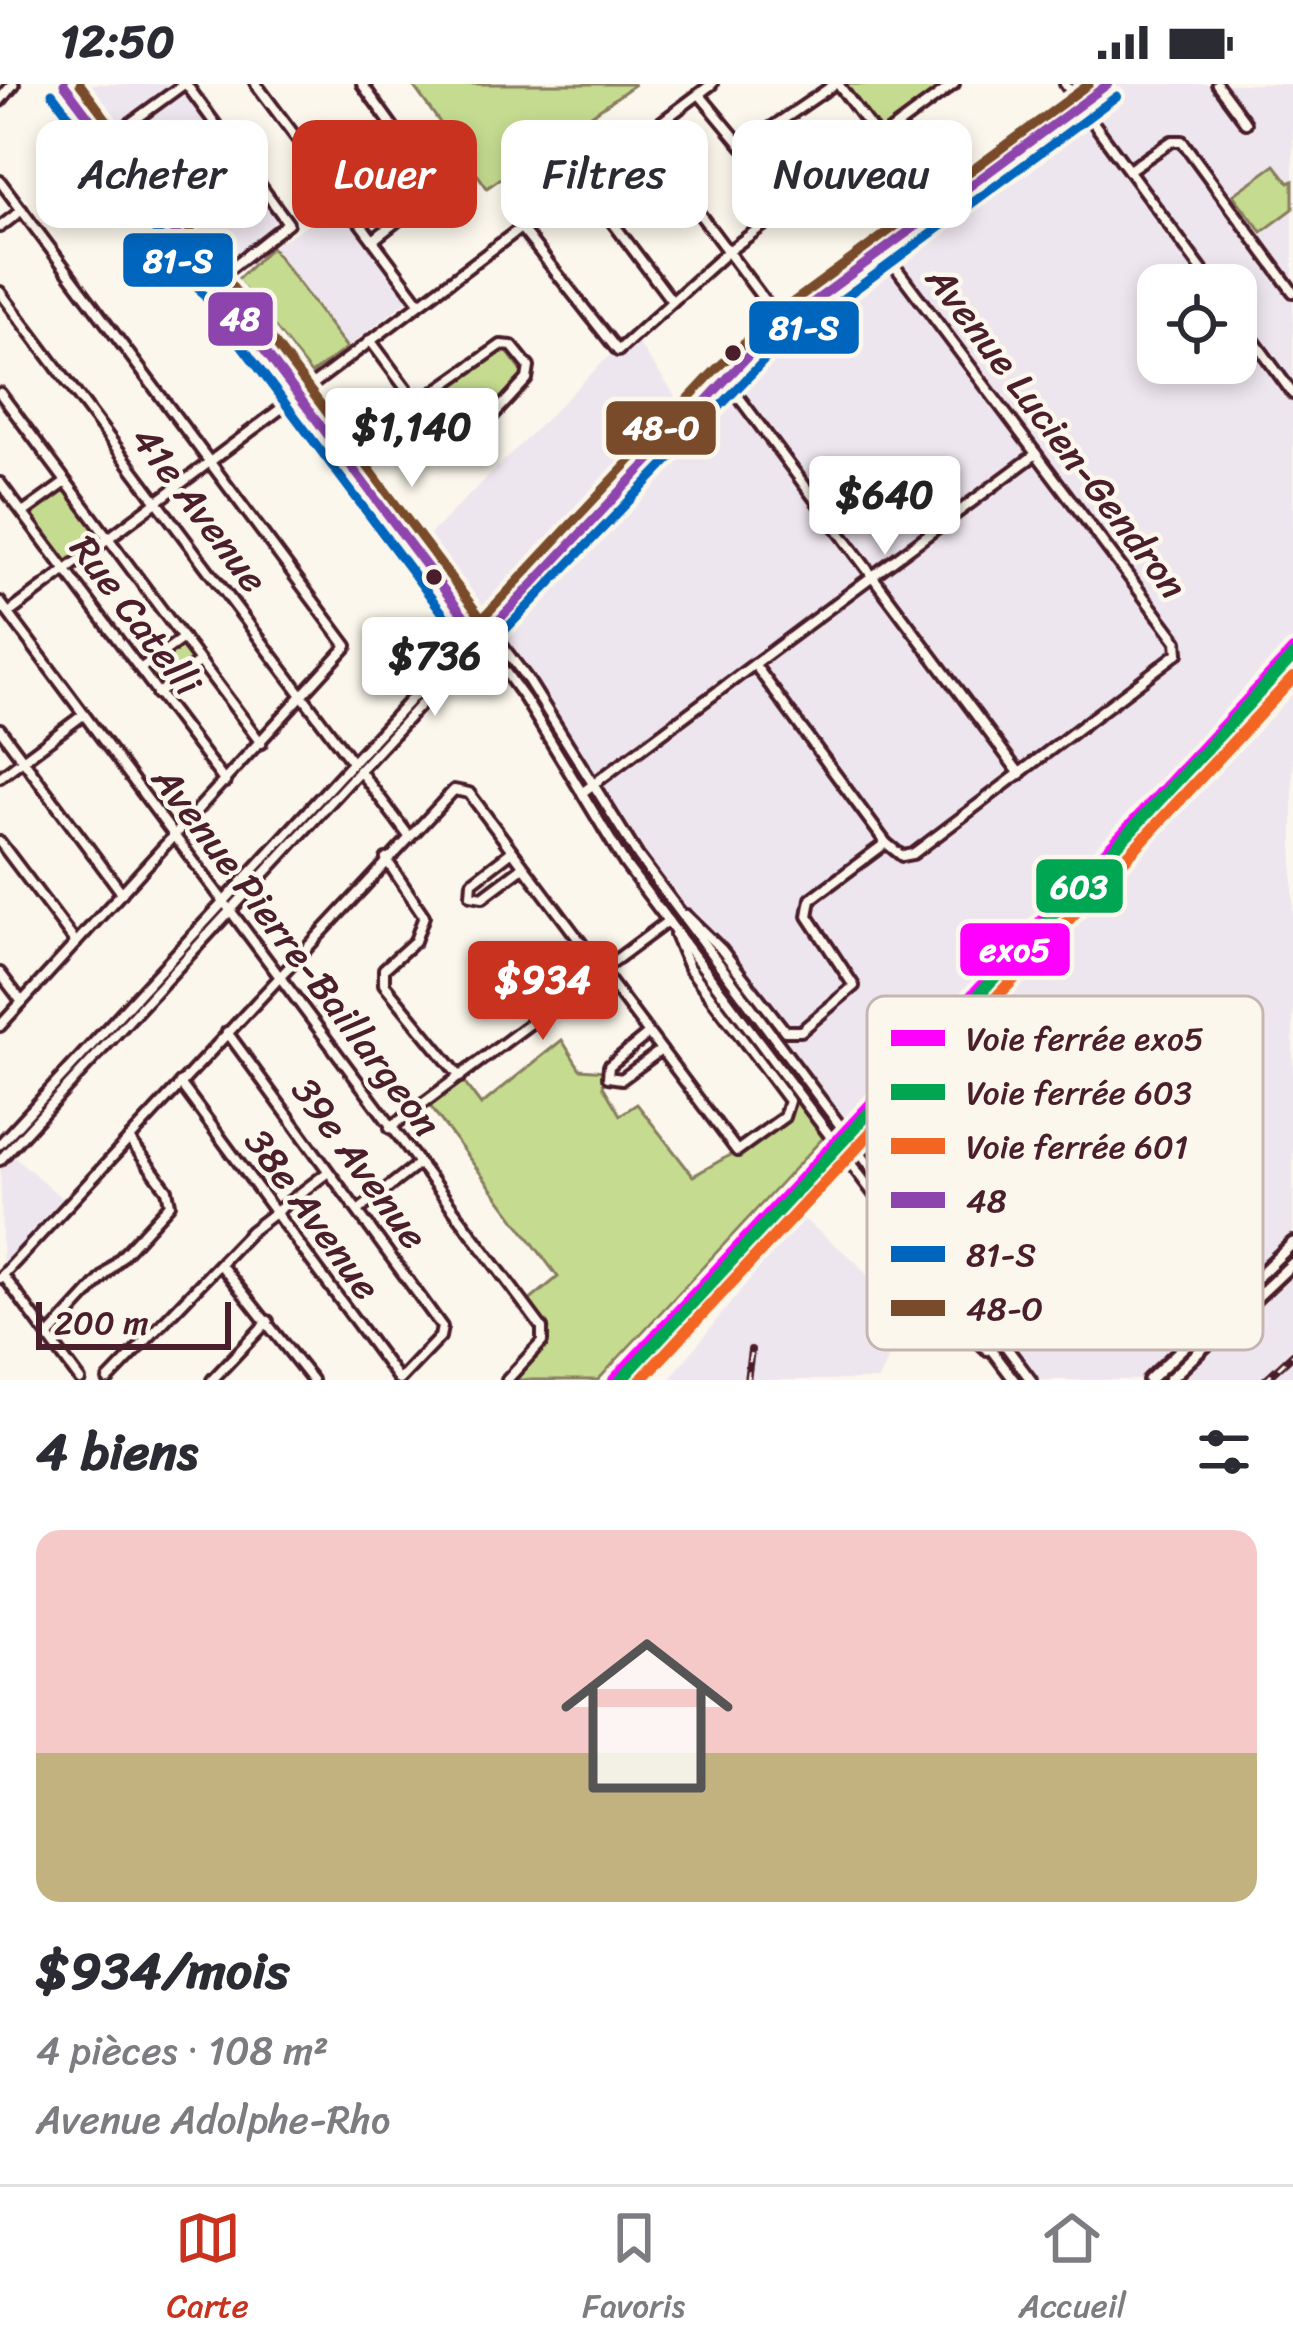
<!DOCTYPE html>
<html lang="fr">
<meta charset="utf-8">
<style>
body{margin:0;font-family:Sriracha,sans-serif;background:#f7f7f7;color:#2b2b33;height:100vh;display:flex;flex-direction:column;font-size:45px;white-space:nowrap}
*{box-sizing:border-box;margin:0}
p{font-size:39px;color:#7c7c81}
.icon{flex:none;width:66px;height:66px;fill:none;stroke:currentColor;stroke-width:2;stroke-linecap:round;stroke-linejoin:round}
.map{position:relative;height:1296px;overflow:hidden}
.side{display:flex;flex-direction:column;background:#fff;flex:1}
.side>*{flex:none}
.hud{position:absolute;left:36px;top:36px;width:1221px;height:108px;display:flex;gap:24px}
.fabs{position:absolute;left:1137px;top:180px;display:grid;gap:24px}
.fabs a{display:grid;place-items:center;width:120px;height:120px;border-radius:24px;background:#fff;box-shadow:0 6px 18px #0003;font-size:60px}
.scale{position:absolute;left:36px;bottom:30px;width:195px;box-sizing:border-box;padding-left:12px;border:6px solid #4a1f2b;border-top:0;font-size:33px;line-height:42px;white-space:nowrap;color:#4a1f2b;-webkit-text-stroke:9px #fbf7ec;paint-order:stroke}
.price{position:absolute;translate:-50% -102px;padding:0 27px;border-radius:12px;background:#fff;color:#222;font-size:39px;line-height:78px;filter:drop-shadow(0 3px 6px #0008)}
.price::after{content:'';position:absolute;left:50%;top:72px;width:36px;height:27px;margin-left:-18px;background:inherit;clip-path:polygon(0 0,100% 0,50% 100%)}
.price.current{background:#c8321e;color:#fff}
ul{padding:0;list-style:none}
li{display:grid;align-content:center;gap:24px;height:636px;padding:0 36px}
li span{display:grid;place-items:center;height:372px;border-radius:24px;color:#555}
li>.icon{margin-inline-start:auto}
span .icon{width:216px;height:216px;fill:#fffc;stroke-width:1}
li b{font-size:51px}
h2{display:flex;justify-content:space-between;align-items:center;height:144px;padding:0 36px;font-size:51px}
.tag{padding:0 42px;border-radius:24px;background:#fff;box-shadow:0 6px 18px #0003;font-size:42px;line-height:108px}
.tag.current{background:#c8321e;color:#fff}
.status{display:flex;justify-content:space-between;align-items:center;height:84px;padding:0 60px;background:#fff;direction:ltr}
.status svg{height:33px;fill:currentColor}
.tab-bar{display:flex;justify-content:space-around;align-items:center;height:168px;border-top:3px solid #e1e1e2;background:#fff;font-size:33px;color:#7c7c81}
.tab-bar a{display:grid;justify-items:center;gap:6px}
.tab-bar .current{color:#c8321e}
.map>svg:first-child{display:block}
.built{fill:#eee6ee;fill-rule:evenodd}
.green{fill:#c5db90;stroke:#887d5e;stroke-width:3}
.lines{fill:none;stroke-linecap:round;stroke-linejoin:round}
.minor-casing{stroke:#4a1f2b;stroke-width:16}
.major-casing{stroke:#4a1f2b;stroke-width:18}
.minor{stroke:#fbf7ec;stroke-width:8}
.major{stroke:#fbf7ec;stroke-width:9}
.rail-casing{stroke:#4a1f2b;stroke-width:8}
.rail{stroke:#fbf7ec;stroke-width:3;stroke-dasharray:9;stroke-linecap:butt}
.minor-bridge-casing{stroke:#4a1f2b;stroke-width:16;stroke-linecap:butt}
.minor-bridge{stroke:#fbf7ec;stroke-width:8}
.bus-1-casing{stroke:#fbf7ec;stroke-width:18}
.bus-2-casing{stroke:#fbf7ec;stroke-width:18}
.bus-3-casing{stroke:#fbf7ec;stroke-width:18}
.bus-1{stroke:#8e44ad;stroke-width:9}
.bus-2{stroke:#0065bd;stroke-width:9}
.bus-3{stroke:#7a4b2a;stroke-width:9}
.rail-1-casing{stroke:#fbf7ec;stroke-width:21}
.rail-2-casing{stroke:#fbf7ec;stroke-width:21}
.rail-3-casing{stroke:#fbf7ec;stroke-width:21}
.rail-1{stroke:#f0f;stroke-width:12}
.rail-2{stroke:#00a651;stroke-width:12}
.rail-3{stroke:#f26522;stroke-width:12}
.bus-dot{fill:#4a1f2b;stroke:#fbf7ec;stroke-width:4.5}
.labels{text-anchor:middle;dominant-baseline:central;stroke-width:9;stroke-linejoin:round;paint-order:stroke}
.street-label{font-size:39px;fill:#4a1f2b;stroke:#fbf7ec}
.key{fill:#fbf7ec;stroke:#c6b6b2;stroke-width:3}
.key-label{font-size:33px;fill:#4a1f2b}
.line-badge{stroke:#fbf7ec;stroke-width:4.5}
.badge-label{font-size:33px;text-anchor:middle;font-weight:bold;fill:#fff}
</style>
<div class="status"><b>12:50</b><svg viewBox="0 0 49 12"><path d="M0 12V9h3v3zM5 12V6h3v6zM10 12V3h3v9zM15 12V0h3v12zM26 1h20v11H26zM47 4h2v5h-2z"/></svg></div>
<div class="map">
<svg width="1293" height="1296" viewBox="0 0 1293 1296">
<rect width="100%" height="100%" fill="#fbf7ec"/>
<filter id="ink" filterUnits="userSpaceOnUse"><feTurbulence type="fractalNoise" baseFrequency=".00833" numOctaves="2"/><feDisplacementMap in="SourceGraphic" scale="24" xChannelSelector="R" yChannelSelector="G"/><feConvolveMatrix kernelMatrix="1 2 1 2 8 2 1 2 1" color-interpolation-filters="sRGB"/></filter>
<g filter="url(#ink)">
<g class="built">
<polygon points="80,0 186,0 288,139 285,146 223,191"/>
<path d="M1107 0H1293V1296H1031L979 1207 891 1093 858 1067 794 988 638 772 528 596 489 546 723 293ZM1158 201H1236V279H1158Z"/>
<polygon points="338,122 408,216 347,264 271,163"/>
<polygon points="635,255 682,321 482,535 423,457 614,267"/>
<polygon points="8,1067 69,1120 3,1191 0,1076"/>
<polygon points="800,1132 856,1178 906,1236 878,1296 669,1296"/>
</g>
<g class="green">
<polygon points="412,0 633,0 634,1 487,104"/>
<polygon points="839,0 954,0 879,54"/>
<polygon points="1275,81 1289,99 1293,97 1293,125 1262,148 1233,111"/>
<polygon points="271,163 347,264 311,290 237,196"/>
<polygon points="505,265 524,290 454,363 426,320"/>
<polygon points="66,398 109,454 66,487 23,430"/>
<polygon points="182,559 197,578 160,605 145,586"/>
<polygon points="562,956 580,985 607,987 603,1002 620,1031 637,1020 693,1092 737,1067 789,1024 783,1007 787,1005 823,1054 598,1296 502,1296 549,1245 528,1218 558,1193 427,1018 460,993 481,1021"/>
</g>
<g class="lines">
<g class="minor-casing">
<g id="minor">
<polyline points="64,0 474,545 525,615 625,780 1014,1296"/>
<polyline points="80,0 528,596 638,772 1031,1296"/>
<polyline points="186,0 288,139 213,198"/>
<polyline points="256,0 419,218"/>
<polyline points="362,0 438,105 373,156"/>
<polyline points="838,0 929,122"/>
<polyline points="1065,0 1213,201"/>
<polyline points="1217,0 1246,39"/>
<polyline points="699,10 743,63 835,0"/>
<polyline points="642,53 782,240"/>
<polyline points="106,57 184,0"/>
<polyline points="1129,86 1172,57 1182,57 1293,208"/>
<polyline points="0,97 347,562 0,942"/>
<polyline points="583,99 671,216"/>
<polyline points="0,143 22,126"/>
<polyline points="521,144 618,267 727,168 954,0"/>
<polyline points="0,208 352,678"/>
<polyline points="1236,232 1293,310"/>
<polyline points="370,256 450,364 454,367 463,364 527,295 529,283 512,262 501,261 417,320"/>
<polyline points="723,292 1020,690"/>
<polyline points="0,309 261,659"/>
<polyline points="0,399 225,698"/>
<polyline points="23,429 66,398"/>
<polyline points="0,518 542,1244 542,1258 507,1296"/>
<polyline points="9,529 712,0"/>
<polyline points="755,581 886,759"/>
<polyline points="140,585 183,554"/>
<polyline points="157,610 199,578"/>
<polyline points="0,645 122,809"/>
<polyline points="359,686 408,751"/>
<polyline points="0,693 83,631"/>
<polyline points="583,708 1036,370"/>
<polyline points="0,758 76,859"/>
<polyline points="511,768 472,798 471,811 483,813 523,783"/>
<polyline points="386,775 424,832 415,857 384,885 384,900 460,993"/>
<polyline points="686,831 721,865 785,947 801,947 854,902 808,832 811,815 886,759 902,772 913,770 1178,569 1177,557 882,165"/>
<polyline points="0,889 22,918"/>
<polyline points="511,896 492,902 478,879 482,873 496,875 539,935"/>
<polyline points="648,950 609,982 608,993 622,995 661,966"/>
<polyline points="180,999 399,1296 440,1253 442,1243 227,948"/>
<polyline points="390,1044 668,837"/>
<polyline points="0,1060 716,285 775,231 1089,0"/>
<polyline points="0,1076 723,293 782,240 1108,0"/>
<polyline points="908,1115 985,1216 1006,1257"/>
<polyline points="358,1127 418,1080"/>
<polyline points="880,1132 952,1232 987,1266"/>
<polyline points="220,1180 312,1296"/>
<polyline points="3,1191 80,1296"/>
<polyline points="0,1194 454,706 469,709 737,1067 784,1033 789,1017 689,884 675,851"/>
<polyline points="48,1253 170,1120 167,1106 129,1055"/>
<polyline points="108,1296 251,1147 328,1088"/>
<polyline points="212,1296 268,1237"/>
</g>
</g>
<g class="major-casing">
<g id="major">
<polyline points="0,16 13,0"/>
<polyline points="1149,1296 1293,1159"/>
<polyline points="1169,1296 1293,1179"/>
</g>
</g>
<use href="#minor" class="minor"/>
<use href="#major" class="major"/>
<g class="rail-casing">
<g id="rail">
<polyline points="1055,835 1293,579"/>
<path d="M965 1149C901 1064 928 1001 985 922"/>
<polyline points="747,1296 751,1266"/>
<polyline points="1265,1296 1293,1270"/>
</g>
</g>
<use href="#rail" class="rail"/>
<g class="minor-bridge-casing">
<polyline id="minor-bridge" points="880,1132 889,1114 908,1115"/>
</g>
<use href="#minor-bridge" class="minor-bridge"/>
<g class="bus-1-casing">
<polyline id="bus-1" points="64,0 481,555 766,253 1108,0"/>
</g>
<g class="bus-2-casing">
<polyline id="bus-2" points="52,9 469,564 482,570 776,264 1117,12"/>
</g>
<g class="bus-3-casing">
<polyline id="bus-3" points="80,0 482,535 716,285 775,231 1089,0"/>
</g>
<use href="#bus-1" class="bus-1"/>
<use href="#bus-2" class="bus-2"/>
<use href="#bus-3" class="bus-3"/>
<g class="rail-1-casing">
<polyline id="rail-1" points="614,1296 1293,567"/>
</g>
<g class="rail-2-casing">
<polyline id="rail-2" points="621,1296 1293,572"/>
</g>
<g class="rail-3-casing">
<polyline id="rail-3" points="641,1296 1293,594"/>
</g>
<use href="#rail-1" class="rail-1"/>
<use href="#rail-2" class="rail-2"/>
<use href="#rail-3" class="rail-3"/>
</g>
</g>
<g class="bus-dot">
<circle cx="733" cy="269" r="10"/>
<circle cx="434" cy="493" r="10"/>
</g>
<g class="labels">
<g class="street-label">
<text transform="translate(1057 348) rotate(53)">Avenue Lucien-Gendron</text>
<text transform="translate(200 425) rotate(53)">41e Avenue</text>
<text transform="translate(136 531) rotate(53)">Rue Catelli</text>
<text transform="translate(297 867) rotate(53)">Avenue Pierre-Baillargeon</text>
<text transform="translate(360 1079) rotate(54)">39e Avenue</text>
<text transform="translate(313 1130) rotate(54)">38e Avenue</text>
</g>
</g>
<rect x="867" y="912" width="396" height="354" rx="18" class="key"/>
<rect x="891" y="946" width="54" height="16" fill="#f0f"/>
<rect x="891" y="1000" width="54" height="16" fill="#00a651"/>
<rect x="891" y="1054" width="54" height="16" fill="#f26522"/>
<rect x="891" y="1108" width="54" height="16" fill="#8e44ad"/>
<rect x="891" y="1162" width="54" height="16" fill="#0065bd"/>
<rect x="891" y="1216" width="54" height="16" fill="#7a4b2a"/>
<g class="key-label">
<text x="966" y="966">Voie ferrée exo5</text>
<text x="966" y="1020">Voie ferrée 603</text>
<text x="966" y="1074">Voie ferrée 601</text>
<text x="966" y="1128">48</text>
<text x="966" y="1182">81-S</text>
<text x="966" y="1236">48-O</text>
</g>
<g class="line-badge">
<rect x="121" y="147" width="114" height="58" rx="12" fill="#0065bd"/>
<rect x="206" y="206" width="69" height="58" rx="12" fill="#8e44ad"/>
<rect x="747" y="215" width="114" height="57" rx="12" fill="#0065bd"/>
<rect x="604" y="315" width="114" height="58" rx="12" fill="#7a4b2a"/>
<rect x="1034" y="773" width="91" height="58" rx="12" fill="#00a651"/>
<rect x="958" y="837" width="114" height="57" rx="12" fill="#f0f"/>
</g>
<g class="badge-label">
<text x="178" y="188">81-S</text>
<text x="240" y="246">48</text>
<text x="804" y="255">81-S</text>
<text x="661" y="355">48-O</text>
<text x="1079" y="814">603</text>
<text x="1015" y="877">exo5</text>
</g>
</svg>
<div class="fabs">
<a><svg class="icon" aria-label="locate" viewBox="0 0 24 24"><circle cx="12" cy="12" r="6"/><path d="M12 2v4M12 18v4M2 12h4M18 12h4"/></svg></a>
</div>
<div class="scale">200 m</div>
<b class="price" style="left:412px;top:406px">$1,140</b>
<b class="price" style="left:885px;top:474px">$640</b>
<b class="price" style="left:435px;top:635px">$736</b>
<b class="price current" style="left:543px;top:959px">$934</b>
<div class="hud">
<a class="tag">Acheter</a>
<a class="tag current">Louer</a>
<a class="tag">Filtres</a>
<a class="tag">Nouveau</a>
</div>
</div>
<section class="side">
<h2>4 biens<svg class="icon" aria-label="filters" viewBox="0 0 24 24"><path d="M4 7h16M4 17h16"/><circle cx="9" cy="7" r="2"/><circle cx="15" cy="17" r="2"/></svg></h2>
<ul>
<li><span style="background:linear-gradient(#f6c9c9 60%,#c2b280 0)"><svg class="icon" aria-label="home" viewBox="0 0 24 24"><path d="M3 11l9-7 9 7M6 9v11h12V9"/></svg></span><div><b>$934/mois</b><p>4 pièces · 108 m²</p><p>Avenue Adolphe-Rho</p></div></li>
</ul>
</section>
<nav class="tab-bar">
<a class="current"><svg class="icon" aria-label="map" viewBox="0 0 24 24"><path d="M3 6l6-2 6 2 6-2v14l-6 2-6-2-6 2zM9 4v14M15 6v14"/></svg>Carte</a>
<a><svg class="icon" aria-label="saved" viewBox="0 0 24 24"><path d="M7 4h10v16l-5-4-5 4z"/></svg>Favoris</a>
<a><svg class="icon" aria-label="home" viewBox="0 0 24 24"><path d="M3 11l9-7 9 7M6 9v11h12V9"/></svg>Accueil</a>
</nav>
